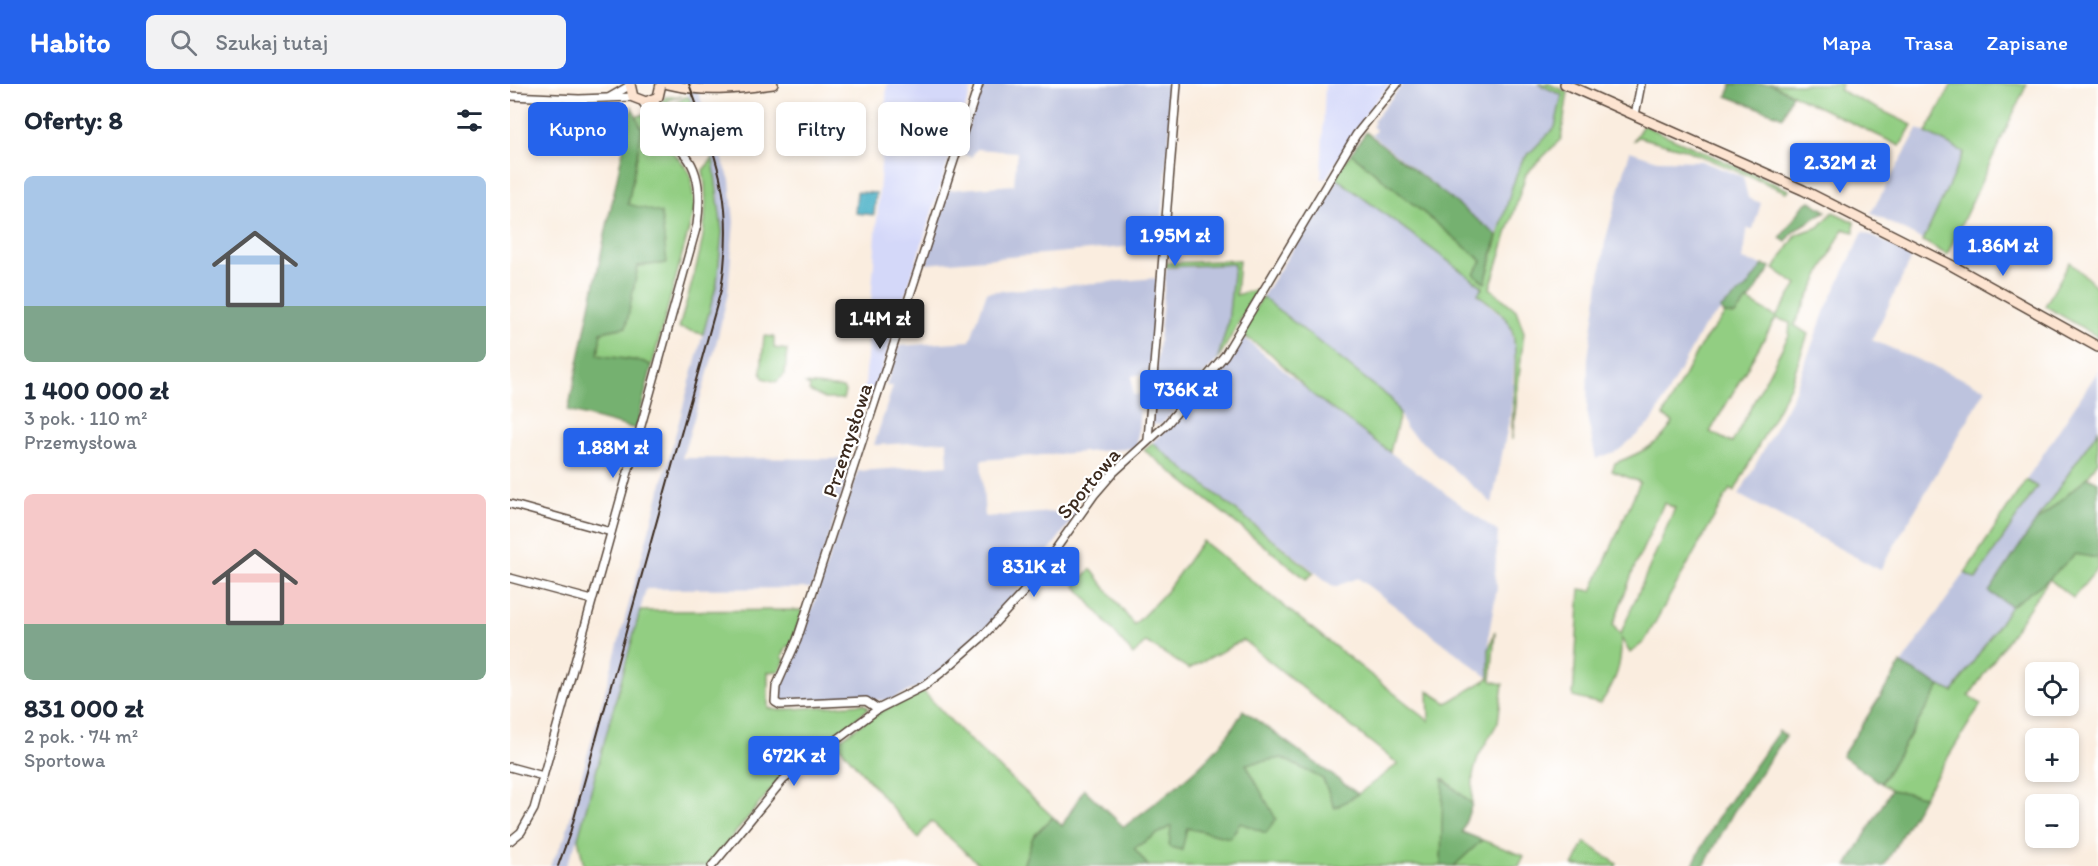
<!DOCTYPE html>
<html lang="pl">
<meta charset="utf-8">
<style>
body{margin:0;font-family:Itim,sans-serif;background:#f2f2f3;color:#1f2937;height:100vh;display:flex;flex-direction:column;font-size:22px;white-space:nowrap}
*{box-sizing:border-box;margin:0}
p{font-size:20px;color:#747a83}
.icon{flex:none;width:33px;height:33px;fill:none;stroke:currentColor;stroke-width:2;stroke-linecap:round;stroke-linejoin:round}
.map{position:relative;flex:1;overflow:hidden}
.sheet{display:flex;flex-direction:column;background:#fff;width:510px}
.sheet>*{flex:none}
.top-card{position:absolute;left:18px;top:18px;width:570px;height:54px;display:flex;gap:12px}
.controls{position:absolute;left:1515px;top:578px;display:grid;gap:12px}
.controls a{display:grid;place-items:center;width:54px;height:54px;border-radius:9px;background:#fff;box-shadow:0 3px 9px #0003;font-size:30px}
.price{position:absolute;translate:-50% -51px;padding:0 14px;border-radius:6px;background:#2563eb;color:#fff;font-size:20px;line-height:39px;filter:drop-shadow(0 2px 3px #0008)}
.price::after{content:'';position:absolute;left:50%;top:36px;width:18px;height:14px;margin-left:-9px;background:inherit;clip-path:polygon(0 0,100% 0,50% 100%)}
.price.on{background:#222;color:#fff}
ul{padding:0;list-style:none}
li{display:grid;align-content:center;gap:12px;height:318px;padding:0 24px}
li span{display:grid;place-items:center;height:186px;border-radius:9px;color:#555}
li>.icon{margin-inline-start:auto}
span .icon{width:108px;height:108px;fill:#fffc;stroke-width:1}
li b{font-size:26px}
h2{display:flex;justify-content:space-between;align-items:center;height:72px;padding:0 24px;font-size:26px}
.tag{padding:0 21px;border-radius:9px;background:#fff;box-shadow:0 3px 9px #0003;font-size:21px;line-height:54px}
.tag.on{background:#2563eb;color:#fff}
header{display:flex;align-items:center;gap:36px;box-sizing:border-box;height:84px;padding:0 30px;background:#2563eb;color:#fff}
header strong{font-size:28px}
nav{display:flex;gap:33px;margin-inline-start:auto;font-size:21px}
.search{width:420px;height:54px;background:#f2f2f3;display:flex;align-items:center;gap:15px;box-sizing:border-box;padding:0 21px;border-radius:9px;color:#747a83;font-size:22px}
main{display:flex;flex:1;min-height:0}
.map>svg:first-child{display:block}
.built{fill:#d4d8f9}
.industrial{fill:#bdc3de}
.green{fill:#92ce82;stroke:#667c50;stroke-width:1.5;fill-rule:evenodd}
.forest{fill:#75b170;stroke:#586e47;stroke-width:1.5}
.water{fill:#48b0c6;stroke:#426d72;stroke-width:1.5}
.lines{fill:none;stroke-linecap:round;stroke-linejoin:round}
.minor-casing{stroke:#58473b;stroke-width:10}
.secondary-casing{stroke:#58473b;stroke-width:12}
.minor{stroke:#fff;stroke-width:7}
.secondary{stroke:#fde4d1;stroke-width:9}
.rail{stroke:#3b2a1e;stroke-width:2}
.labels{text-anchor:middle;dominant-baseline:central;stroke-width:4.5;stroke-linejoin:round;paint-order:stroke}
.street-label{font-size:21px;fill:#3b2a1e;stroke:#fff}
</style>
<header>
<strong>Habito</strong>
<div class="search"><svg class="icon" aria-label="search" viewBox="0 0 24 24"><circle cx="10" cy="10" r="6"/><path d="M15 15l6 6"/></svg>Szukaj tutaj</div>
<nav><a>Mapa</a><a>Trasa</a><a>Zapisane</a></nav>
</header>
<main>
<section class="sheet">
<h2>Oferty: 8<svg class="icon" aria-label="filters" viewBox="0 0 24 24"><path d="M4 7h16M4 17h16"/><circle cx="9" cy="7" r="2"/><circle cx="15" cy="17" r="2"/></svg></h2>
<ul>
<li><span style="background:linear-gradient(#a9c7e8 70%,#7fa58c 0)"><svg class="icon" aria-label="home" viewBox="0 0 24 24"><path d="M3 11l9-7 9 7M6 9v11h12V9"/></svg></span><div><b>1 400 000 zł</b><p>3 pok. · 110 m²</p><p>Przemysłowa</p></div></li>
<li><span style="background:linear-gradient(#f6c9c9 70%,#7fa58c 0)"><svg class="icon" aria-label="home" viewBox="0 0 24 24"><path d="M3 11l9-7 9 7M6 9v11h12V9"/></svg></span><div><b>831 000 zł</b><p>2 pok. · 74 m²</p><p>Sportowa</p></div></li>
</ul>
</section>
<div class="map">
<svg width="1588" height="782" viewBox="0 0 1588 782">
<rect width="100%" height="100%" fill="#fff"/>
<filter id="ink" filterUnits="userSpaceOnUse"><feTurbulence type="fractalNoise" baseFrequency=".0167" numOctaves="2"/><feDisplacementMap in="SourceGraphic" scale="12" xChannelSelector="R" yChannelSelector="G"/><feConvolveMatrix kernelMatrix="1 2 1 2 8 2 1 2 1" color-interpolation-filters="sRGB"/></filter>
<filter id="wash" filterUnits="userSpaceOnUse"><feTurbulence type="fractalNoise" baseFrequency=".008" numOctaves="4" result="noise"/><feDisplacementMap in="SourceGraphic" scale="24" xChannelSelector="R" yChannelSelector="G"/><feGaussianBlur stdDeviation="1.35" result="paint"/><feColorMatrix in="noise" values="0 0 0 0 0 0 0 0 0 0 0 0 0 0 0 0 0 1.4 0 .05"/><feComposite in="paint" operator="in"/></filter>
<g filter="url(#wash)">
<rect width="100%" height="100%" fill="#faeddf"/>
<g class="built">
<polygon points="377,0 463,0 363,313 354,314"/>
<polygon points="815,0 880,0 860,24 816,95 811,94"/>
</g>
<g class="industrial">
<polygon points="174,0 185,0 220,96 224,138 218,209 204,269 172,374 344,375 302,504 136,505 68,754 56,782 40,782 55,753 207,199 209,113 203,74"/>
<polygon points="472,0 664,0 650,160 416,180 438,106 504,101 507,68 467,65 461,73 449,69"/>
<polygon points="893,0 1028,0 1052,11 1045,43 1012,77 987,151 862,51 866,46 862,42 865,39 863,37"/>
<polygon points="1408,45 1455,68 1413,156 1361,129"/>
<polygon points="1120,67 1147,76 1191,77 1233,93 1238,114 1251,119 1243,145 1237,145 1232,176 1253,181 1236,204 1193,243 1142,338 1109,366 1086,375 1077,332 1078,274 1095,158"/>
<polygon points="828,95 973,203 968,211 999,238 1005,266 1001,327 982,419 895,343 890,330 752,213"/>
<polygon points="1353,148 1403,171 1362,256 1476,305 1370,486 1229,411 1283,312 1315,226"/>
<polygon points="724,180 718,239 707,277 673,312 666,321 667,325 651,341 641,340 656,184"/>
<polygon points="647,194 641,289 622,292 623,311 631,310 627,364 471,376 475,433 570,426 489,532 444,577 412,601 378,617 356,615 276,620 270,617 267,612 304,519 348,387 438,381 437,357 364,361 383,302 376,302 389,262 460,257 477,208"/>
<polygon points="733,253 821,325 988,448 985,488 987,504 979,549 979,594 848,494 824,503 642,359 694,306"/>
<polygon points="1588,287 1588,346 1479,508 1501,522 1442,609 1391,580 1455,489 1467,494 1527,403 1516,396"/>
</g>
<g class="green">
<path d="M1028 0H1039L1058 8 1051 55 1016 90 980 204 1006 226 1014 248 1002 356C1001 325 1012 264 999 239 994 229 977 218 968 210L973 203 825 93 841 69 972 177 975 199 1002 103 1012 77 1045 43 1052 11Z"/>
<polygon points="1261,0 1332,0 1329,6 1402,41 1390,62"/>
<polygon points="1442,0 1517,0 1437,171 1413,157 1454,68 1416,49"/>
<polygon points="172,12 157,17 172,63 156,45 148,24 155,13"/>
<polygon points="175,13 179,13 191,43 168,33 165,20"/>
<polygon points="134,30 142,47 171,77 180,89 185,123 142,282 135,278 88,271 91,248 116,243 128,182 157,179 118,121 132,45 126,33"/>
<polygon points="1133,41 1279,106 1276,108 1174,65 1129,53 1123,57"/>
<path d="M203 74 212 148 207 199 193 250 169 244C184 188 203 144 193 86Z"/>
<path d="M1323 128 1344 138V148L1333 145 1284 241 1298 250 1280 302 1224 408 1220 405 1134 558 1120 569 1111 554C1112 581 1106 598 1090 620L1063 613 1070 505 1082 507 1130 398 1102 387 1105 379C1126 371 1152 360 1163 338L1153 332 1190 262 1215 230 1225 231 1237 216 1266 233 1287 201 1264 185 1287 150 1309 143ZM1266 234 1280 239 1279 251 1222 359 1200 348ZM1154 419 1165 424 1110 551 1103 541 1125 482Z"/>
<polygon points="729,176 726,211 748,205 707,277 718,239 724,180 656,183 656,179"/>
<polygon points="1560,178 1588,204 1588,253 1535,222"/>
<polygon points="752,213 881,315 890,330 880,368 803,311 761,270 733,251 733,245"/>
<polygon points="254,252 264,253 264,264 277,266 275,290 266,298 253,294 251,288"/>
<polygon points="296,300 333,304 335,308 333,315 315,315 299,307 300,303"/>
<polygon points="1588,346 1588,377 1578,393 1525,439"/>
<polygon points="642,359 804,489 796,495 634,366"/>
<polygon points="1516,396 1527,403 1466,495 1455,489"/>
<polygon points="692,457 919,637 918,607 937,619 979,594 979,565 985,547 981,597 993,600 988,638 968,673 963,691 962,720 934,695 931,782 638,782 624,764 661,741 671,766 677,744 720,754 730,739 765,735 736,680 772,674 813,695 825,724 848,710 888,680 733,556 679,585 636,558 623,571 565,501 581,485 624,541 655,509"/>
<polygon points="1565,470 1588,474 1588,484 1563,514 1539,495 1459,612 1471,620 1414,712 1381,706 1371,699 1430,602 1443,608 1501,522 1539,495"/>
<polygon points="293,526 280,563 277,562 272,573 275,576 270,587 258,588 258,624 268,626 351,620 356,621 358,625 264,702 198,782 74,782 68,754 130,527"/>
<polygon points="413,607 455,652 543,733 523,753 513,782 471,782 421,737 408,754 326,658 366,630"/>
<polygon points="972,756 1014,772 1009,782 944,782"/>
<polygon points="1075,758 1107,780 1106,782 1063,782"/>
</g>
<g class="forest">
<polygon points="1222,0 1261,0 1282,10 1273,33 1217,12"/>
<polygon points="122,23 132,45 118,120 151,129 157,179 128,182 116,243 91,248 88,271 135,278 142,282 126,345 58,327"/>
<polygon points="856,48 987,151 975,199 964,190 972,177 841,69"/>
<polygon points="1300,117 1316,127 1284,147 1276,158 1270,154 1294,121"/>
<polygon points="1253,181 1261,183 1239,217 1237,216 1225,231 1215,230 1210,225 1236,204"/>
<polygon points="1578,393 1588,398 1588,474 1565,470 1539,495 1501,522 1479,508 1525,439"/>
<polygon points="1391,580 1430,602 1371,699 1332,672"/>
<path d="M733 626 848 710 825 724 813 695 772 674 736 680 766 735 756 749 730 739 720 754 677 744 672 766 659 763 661 742 624 764 638 782H513L523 753 543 733 552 742 574 705 614 743C656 710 709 675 733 626Z"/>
<polygon points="1269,647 1276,652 1224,727 1194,782 1182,782 1206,736"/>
<polygon points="933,695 962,720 952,748 972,756 944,782 931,782"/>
<polygon points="1381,706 1414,712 1374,782 1337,782"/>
</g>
<polygon class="water" points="347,108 366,109 364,131 345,129"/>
</g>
<g filter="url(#ink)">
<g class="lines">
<g class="minor-casing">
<g id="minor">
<polyline points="0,12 69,15 123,13"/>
<polyline points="100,13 119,2"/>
<polyline points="145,15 147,42"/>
<polyline points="1125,31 1131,0"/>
<polyline points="638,355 667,0"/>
<polyline points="0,420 101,448"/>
<polyline points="0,494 82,516"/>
<polyline points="368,625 356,617 270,621 265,618 266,603 287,556 469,0"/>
<polyline points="0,683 33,692"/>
<path d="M0 757 11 748 24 725 187 141C190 120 191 90 176 72 158 51 145 47 133 18"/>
<polyline points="202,782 273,696 368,625 414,602 436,585 470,555 521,500 584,411 603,389 657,340 715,271 846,51 887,0"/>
</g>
</g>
<g class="secondary-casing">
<g id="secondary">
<polyline points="120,0 123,13 136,18 148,13 151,0"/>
<path d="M158 0C194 9 227 5 263 0"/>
<polyline points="1055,0 1293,106 1441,181 1588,263"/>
</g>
</g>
<use href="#minor" class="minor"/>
<use href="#secondary" class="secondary"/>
<path class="rail" d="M48 782 60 749 211 206C225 118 209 81 179 0"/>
</g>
</g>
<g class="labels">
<g class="street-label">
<text transform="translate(337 356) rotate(-72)">Przemysłowa</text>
<text transform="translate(578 399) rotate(-50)">Sportowa</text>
</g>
</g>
</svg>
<div class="controls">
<a><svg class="icon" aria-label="locate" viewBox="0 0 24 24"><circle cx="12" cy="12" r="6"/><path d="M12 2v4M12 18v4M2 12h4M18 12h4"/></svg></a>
<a>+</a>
<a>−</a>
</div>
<b class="price" style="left:1330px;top:110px">2.32M zł</b>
<b class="price" style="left:665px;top:183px">1.95M zł</b>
<b class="price" style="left:1493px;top:193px">1.86M zł</b>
<b class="price on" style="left:370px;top:266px">1.4M zł</b>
<b class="price" style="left:676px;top:337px">736K zł</b>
<b class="price" style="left:103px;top:395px">1.88M zł</b>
<b class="price" style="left:524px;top:514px">831K zł</b>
<b class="price" style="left:284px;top:703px">672K zł</b>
<div class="top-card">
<a class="tag on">Kupno</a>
<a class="tag">Wynajem</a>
<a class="tag">Filtry</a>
<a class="tag">Nowe</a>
</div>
</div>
</main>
